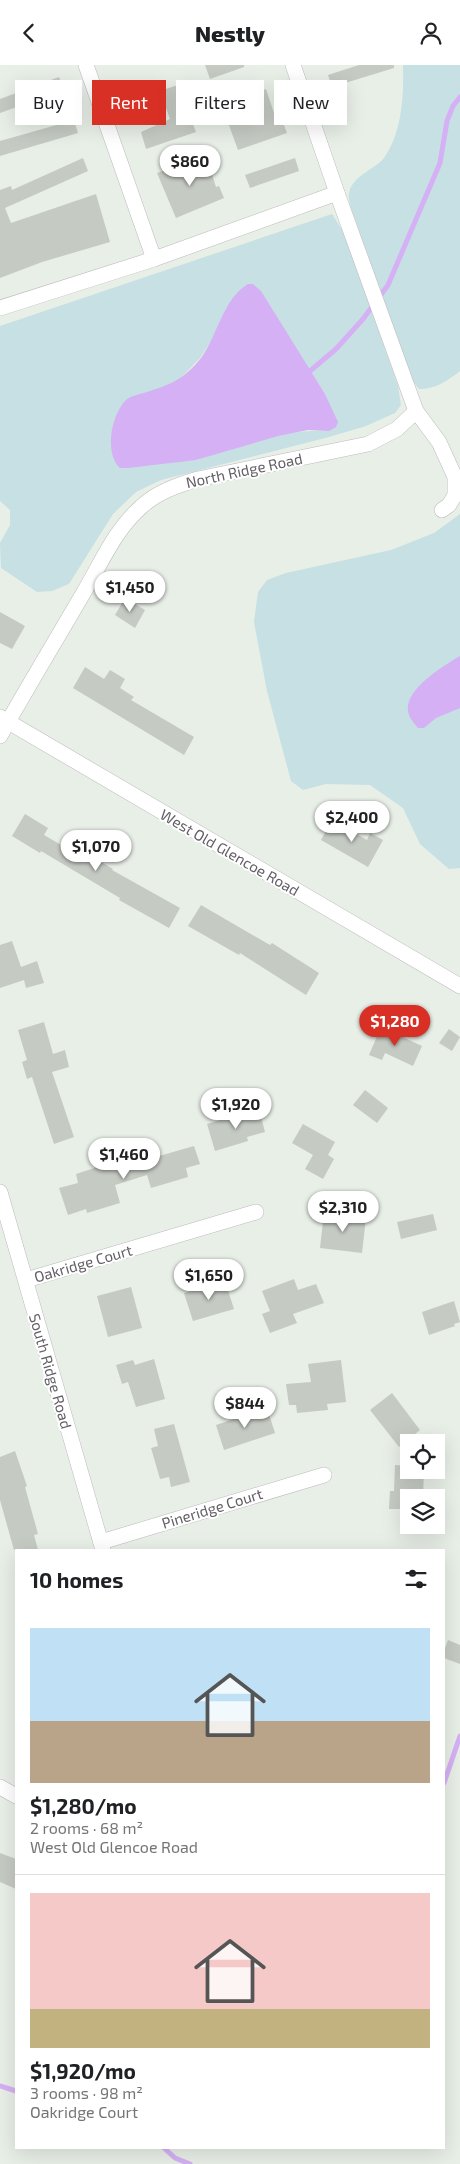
<!DOCTYPE html>
<meta charset="utf-8">
<style>
body{margin:0;font-family:"Exo 2",sans-serif;background:#f2f2f2;color:#202124;height:100vh;display:flex;flex-direction:column;font-size:19px;white-space:nowrap}
*{box-sizing:border-box;margin:0}
p{font-size:16px;color:#757577}
.icon{flex:none;width:28px;height:28px;fill:none;stroke:currentColor;stroke-width:2;stroke-linecap:round;stroke-linejoin:round}
.map{position:relative;flex:1;overflow:hidden}
.details{position:absolute;left:15px;top:1484px;width:430px;height:600px;display:flex;flex-direction:column;background:#fff;border-radius:0px;box-shadow:0 5px 20px #0002}
.details>*{flex:none}
.top-card{position:absolute;left:15px;top:15px;width:430px;height:45px;display:flex;gap:10px}
.fabs{position:absolute;left:400px;top:1369px;display:grid;gap:10px}
.fabs a{display:grid;place-items:center;width:45px;height:45px;border-radius:0px;background:#fff;box-shadow:0 5px 20px #0002;font-size:25px}
.price{position:absolute;translate:-50% -42px;padding:0 11px;border-radius:18px;background:#fff;color:#222;font-size:16px;line-height:32px;filter:drop-shadow(0 1px 2px #0008)}
.price::after{content:'';position:absolute;left:50%;top:30px;width:15px;height:11px;margin-left:-8px;background:inherit;clip-path:polygon(0 0,100% 0,50% 100%)}
.price.active{background:#d93025;color:#fff}
ul{padding:0;list-style:none}
li{display:grid;align-content:center;gap:10px;height:265px;padding:0 15px}
li+li{border-top:1px solid #e0e0e0}
li span{display:grid;place-items:center;height:155px;border-radius:0px;color:#555}
li>.icon{margin-inline-start:auto}
span .icon{width:90px;height:90px;fill:#fffc;stroke-width:1}
li b{font-size:21px}
h2{display:flex;justify-content:space-between;align-items:center;height:60px;padding:0 15px;font-size:21px}
.pill{padding:0 18px;border-radius:0px;background:#fff;box-shadow:0 5px 20px #0002;font-size:18px;line-height:45px}
.pill.active{background:#d93025;color:#fff}
header{display:flex;justify-content:space-between;align-items:center;height:65px;padding:0 15px;background:#fff;font-size:22px;font-weight:800}
.map>svg:first-child{display:block}
.green{fill:#c6e0e3;fill-rule:evenodd}
.water{fill:#d6b0f5}
.lines{fill:none;stroke-linecap:round;stroke-linejoin:round}
.stream{stroke:#d6b0f5;stroke-width:5}
.building{fill:#c5cac3}
.minor-casing{stroke:#bdb9bf;stroke-width:16}
.minor{stroke:#fff;stroke-width:15}
.labels{text-anchor:middle;dominant-baseline:central;stroke-width:4;stroke-linejoin:round;paint-order:stroke}
.street-label{font-size:15px;fill:#635e65;stroke:#fff}
</style>
<header><svg class="icon" aria-label="back" viewBox="0 0 24 24"><path d="M15 5l-7 7 7 7"/></svg>Nestly<svg class="icon" aria-label="person" viewBox="0 0 24 24"><circle cx="12" cy="8" r="4"/><path d="M4 21q1-7 8-7t8 7"/></svg></header>
<div class="map">
<svg width="460" height="2099" viewBox="0 0 460 2099">
<rect width="100%" height="100%" fill="#e8efe7"/>
<g class="green">
<path d="M403 0H460V306C447 316 436 324 419 324L412 315 351 143C350 139 348 132 349 128 353 110 374 105 384 93 402 68 404 29 403 0Z"/>
<path d="M332 149 344 168 398 321 401 340 395 348 366 361 329 372 161 415 136 427 113 449 69 519 52 526 37 527 1 503 0 478 10 460V445L0 436V261ZM226 243 310 306 325 329 329 366C284 363 238 382 196 395L127 334 176 318 200 293 214 272Z"/>
<polygon points="460,449 460,803 449,804 420,779 403,743 370,720 326,719 303,725 291,716 267,626 254,557 258,527 267,515 286,508 391,485 434,468"/>
</g>
<g class="water">
<path d="M248 219H253L261 226 325 329 338 357 336 362 329 366 308 365 278 371 196 395 128 403H120C104 388 111 350 126 335 130 331 141 329 147 327 172 319 184 314 201 293 218 270 222 235 248 219Z"/>
<path d="M460 591V643L436 653 424 663H418C414 658 409 653 408 646 405 624 443 601 460 591Z"/>
</g>
<g class="lines">
<g class="stream">
<polyline points="305,307 310,306 336,284 363,254 388,220 440,98 447,56 453,41 460,32"/>
<polyline points="444,1718 460,1671"/>
<polyline points="0,2021 16,2026"/>
<polyline points="163,2082 175,2093 190,2099"/>
</g>
</g>
<g class="building">
<polygon points="205,0 244,0 244,2 210,14"/>
<polygon points="359,0 394,0 394,3 332,22 328,10"/>
<polygon points="59,12 64,25 0,48 0,34"/>
<polygon points="178,20 196,67 146,84 141,67 170,54 166,43 135,52 129,36"/>
<polygon points="266,24 277,57 282,55 287,68 238,85 226,52 221,54 217,42"/>
<polygon points="74,55 78,68 0,91 0,76"/>
<polygon points="206,91 216,122 219,121 224,133 176,153 157,108"/>
<polygon points="83,93 88,106 5,143 11,158 96,129 110,177 42,197 0,213 0,125 11,121 12,125"/>
<polygon points="295,93 299,106 250,123 245,110"/>
<polygon points="125,533 145,545 135,563 115,550"/>
<polygon points="0,547 25,561 12,584 0,578"/>
<polygon points="85,602 104,614 110,605 125,614 120,623 134,632 131,635 194,672 184,690 73,623"/>
<polygon points="25,749 48,763 44,770 68,784 74,775 100,791 98,795 113,804 112,805 180,843 169,863 119,835 120,833 41,786 40,788 12,771"/>
<polygon points="332,755 367,775 370,768 383,775 368,802 321,775"/>
<polygon points="201,840 270,880 272,878 319,908 306,930 240,888 239,890 188,861"/>
<polygon points="12,876 21,902 37,896 44,918 26,923 24,915 0,923 0,880"/>
<polygon points="44,957 53,989 65,985 69,1002 52,1007 74,1072 54,1079 32,1012 27,1014 22,997 27,995 18,965"/>
<polygon points="381,962 422,981 413,1001 385,988 382,995 369,990"/>
<polygon points="449,964 460,972 452,986 439,978"/>
<polygon points="365,1025 388,1043 377,1058 353,1040"/>
<polygon points="259,1044 265,1067 247,1072 248,1076 215,1086 207,1059"/>
<polygon points="303,1059 335,1077 328,1090 334,1094 323,1114 305,1104 313,1090 292,1078"/>
<polygon points="194,1081 200,1099 186,1103 188,1112 151,1123 147,1110 115,1120 120,1138 87,1148 86,1144 68,1150 59,1123 78,1118 76,1109 119,1095 121,1102"/>
<polygon points="324,1147 366,1153 362,1188 320,1183"/>
<polygon points="433,1149 437,1165 401,1174 397,1157"/>
<polygon points="294,1214 298,1225 316,1219 324,1238 293,1249 297,1258 270,1268 262,1249 270,1246 262,1226"/>
<polygon points="225,1216 234,1244 193,1256 184,1228"/>
<polygon points="131,1222 142,1263 108,1272 97,1231"/>
<polygon points="454,1236 460,1257 454,1259 455,1261 429,1270 422,1247"/>
<polygon points="154,1294 165,1334 136,1342 128,1317 122,1319 116,1300 133,1295 135,1300"/>
<polygon points="341,1295 346,1337 327,1339 328,1345 297,1348 296,1340 289,1340 286,1319 311,1317 308,1299"/>
<polygon points="392,1328 420,1365 399,1382 370,1345"/>
<polygon points="267,1343 275,1368 224,1385 216,1360"/>
<polygon points="174,1359 190,1417 171,1422 169,1412 160,1414 151,1383 158,1381 154,1364"/>
<polygon points="15,1386 27,1421 25,1422 38,1469 34,1470 38,1485 14,1485 0,1435 0,1392"/>
<polygon points="395,1400 409,1401 409,1405 424,1405 423,1432 409,1432 409,1444 389,1444 390,1426 394,1426"/>
<polygon points="448,1575 460,1580 460,1599 444,1593 444,1586"/>
<polygon points="0,1788 16,1794 16,1824 0,1817"/>
</g>
<g class="lines">
<g class="minor-casing">
<g id="minor">
<polyline points="86,0 154,194"/>
<polyline points="293,0 337,128 416,346 439,377 455,412 455,430 449,440 442,445"/>
<polyline points="0,243 154,194 337,128"/>
<polyline points="0,652 460,921"/>
<path d="M0 671C27 623 56 575 84 527 102 497 114 466 141 442 157 427 178 420 198 414L368 379 397 364 416 346"/>
<polyline points="0,1127 103,1485"/>
<polyline points="26,1215 256,1147"/>
<polyline points="101,1477 324,1410"/>
<polyline points="0,1722 16,1731"/>
</g>
</g>
<use href="#minor" class="minor"/>
</g>
<g class="labels">
<g class="street-label">
<text transform="translate(244 405) rotate(-12)">North Ridge Road</text>
<text transform="translate(230 787) rotate(30)">West Old Glencoe Road</text>
<text transform="translate(83 1198) rotate(-16)">Oakridge Court</text>
<text transform="translate(51 1306) rotate(74)">South Ridge Road</text>
<text transform="translate(212 1443) rotate(-17)">Pineridge Court</text>
</g>
</g>
</svg>
<div class="fabs">
<a><svg class="icon" aria-label="locate" viewBox="0 0 24 24"><circle cx="12" cy="12" r="6"/><path d="M12 2v4M12 18v4M2 12h4M18 12h4"/></svg></a>
<a><svg class="icon" aria-label="layers" viewBox="0 0 24 24"><path d="M12 4l9 5-9 5-9-5zM3 14l9 5 9-5"/></svg></a>
</div>
<b class="price" style="left:190px;top:122px">$860</b>
<b class="price" style="left:130px;top:548px">$1,450</b>
<b class="price" style="left:352px;top:778px">$2,400</b>
<b class="price" style="left:96px;top:807px">$1,070</b>
<b class="price active" style="left:395px;top:982px">$1,280</b>
<b class="price" style="left:236px;top:1065px">$1,920</b>
<b class="price" style="left:124px;top:1115px">$1,460</b>
<b class="price" style="left:343px;top:1168px">$2,310</b>
<b class="price" style="left:209px;top:1236px">$1,650</b>
<b class="price" style="left:245px;top:1364px">$844</b>
<div class="top-card">
<a class="pill">Buy</a>
<a class="pill active">Rent</a>
<a class="pill">Filters</a>
<a class="pill">New</a>
</div>
<section class="details">
<h2>10 homes<svg class="icon" aria-label="filters" viewBox="0 0 24 24"><path d="M4 7h16M4 17h16"/><circle cx="9" cy="7" r="2"/><circle cx="15" cy="17" r="2"/></svg></h2>
<ul>
<li><span style="background:linear-gradient(#bfe0f5 60%,#b9a48a 0)"><svg class="icon" aria-label="home" viewBox="0 0 24 24"><path d="M3 11l9-7 9 7M6 9v11h12V9"/></svg></span><div><b>$1,280/mo</b><p>2 rooms · 68 m²</p><p>West Old Glencoe Road</p></div></li>
<li><span style="background:linear-gradient(#f6c9c9 75%,#c2b280 0)"><svg class="icon" aria-label="home" viewBox="0 0 24 24"><path d="M3 11l9-7 9 7M6 9v11h12V9"/></svg></span><div><b>$1,920/mo</b><p>3 rooms · 98 m²</p><p>Oakridge Court</p></div></li>
</ul>
</section>
</div>
